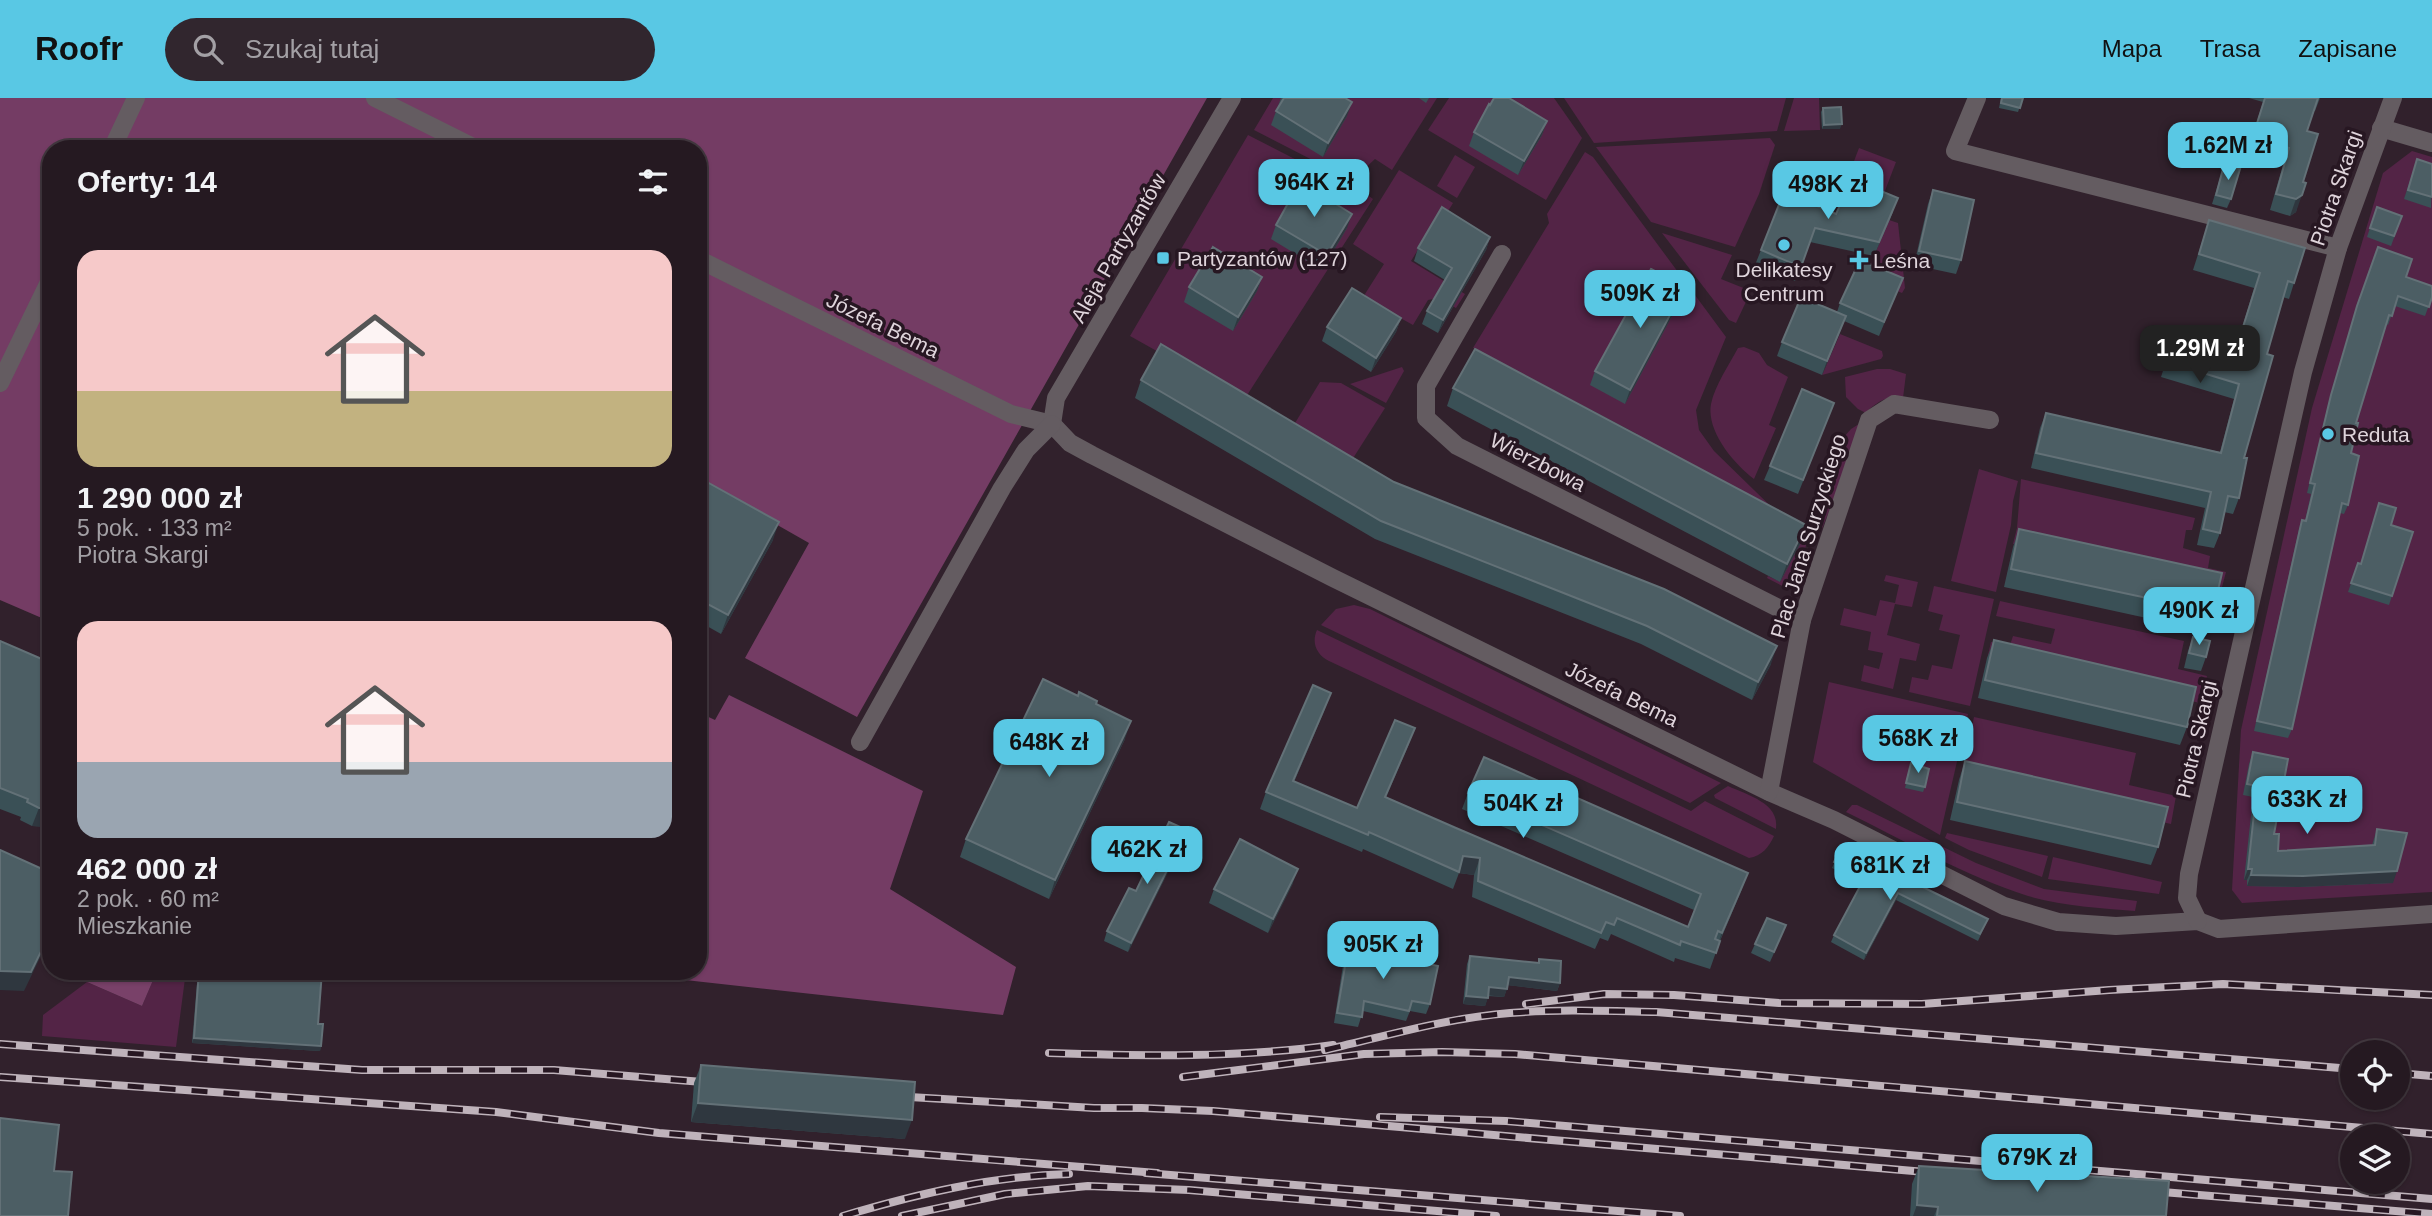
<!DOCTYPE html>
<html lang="pl">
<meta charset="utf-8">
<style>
body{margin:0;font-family:Arial,sans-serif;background:#31262e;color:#f1f3f6;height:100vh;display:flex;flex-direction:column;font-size:26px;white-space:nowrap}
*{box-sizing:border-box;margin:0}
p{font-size:23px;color:#a3a0a5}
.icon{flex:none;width:38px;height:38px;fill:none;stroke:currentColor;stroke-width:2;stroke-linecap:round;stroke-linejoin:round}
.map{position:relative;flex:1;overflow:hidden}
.panel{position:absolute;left:42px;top:42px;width:665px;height:840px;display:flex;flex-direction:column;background:#251921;border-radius:28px;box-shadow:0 2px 5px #0004,0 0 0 2px #42383f}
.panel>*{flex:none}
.buttons{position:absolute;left:2340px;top:942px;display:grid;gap:14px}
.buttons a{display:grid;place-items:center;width:70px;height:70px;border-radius:50%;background:#251921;box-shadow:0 2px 5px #0004,0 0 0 2px #42383f;font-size:35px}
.price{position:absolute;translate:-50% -60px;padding:0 16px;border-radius:14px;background:#59c8e4;color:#111;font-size:23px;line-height:46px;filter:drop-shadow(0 2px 4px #0008)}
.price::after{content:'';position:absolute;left:50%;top:42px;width:21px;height:16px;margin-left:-10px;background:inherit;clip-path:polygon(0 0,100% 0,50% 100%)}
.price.on{background:#222;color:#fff}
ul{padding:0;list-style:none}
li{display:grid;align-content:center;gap:14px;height:371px;padding:0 35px}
li span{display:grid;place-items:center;height:217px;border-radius:21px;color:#555}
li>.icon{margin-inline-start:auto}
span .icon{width:126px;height:126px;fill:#fffc;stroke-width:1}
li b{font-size:30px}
h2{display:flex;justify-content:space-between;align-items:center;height:84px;padding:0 35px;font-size:30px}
header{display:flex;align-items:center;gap:42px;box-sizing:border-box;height:98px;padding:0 35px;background:#59c8e4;color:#111}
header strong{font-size:33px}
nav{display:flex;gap:38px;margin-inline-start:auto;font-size:24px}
.search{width:490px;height:63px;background:#31262e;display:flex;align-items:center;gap:18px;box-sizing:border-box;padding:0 24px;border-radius:38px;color:#a3a0a5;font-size:26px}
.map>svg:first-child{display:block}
.green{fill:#532446}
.forest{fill:#743c64}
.water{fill:#794169}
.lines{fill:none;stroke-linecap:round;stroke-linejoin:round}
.minor{stroke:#645c61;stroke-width:18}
.rail-casing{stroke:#bfb3bb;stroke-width:8}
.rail{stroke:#271722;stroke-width:5;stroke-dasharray:16;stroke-linecap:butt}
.wall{fill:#3a5056}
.shaded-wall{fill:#2f373f}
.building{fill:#4c5e64;stroke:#637177;stroke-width:2}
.poi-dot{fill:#59c8e4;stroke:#271722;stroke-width:2.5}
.labels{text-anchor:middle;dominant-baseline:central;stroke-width:7;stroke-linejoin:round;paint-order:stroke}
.street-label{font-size:21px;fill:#dfd4db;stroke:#271722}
.poi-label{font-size:21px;fill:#dfd4db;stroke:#271722;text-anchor:start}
</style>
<header>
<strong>Roofr</strong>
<div class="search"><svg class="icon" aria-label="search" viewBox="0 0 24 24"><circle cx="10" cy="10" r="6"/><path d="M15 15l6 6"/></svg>Szukaj tutaj</div>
<nav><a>Mapa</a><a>Trasa</a><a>Zapisane</a></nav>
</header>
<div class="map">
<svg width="2432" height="1118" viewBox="0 0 2432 1118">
<rect width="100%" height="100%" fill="#31212c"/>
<g class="green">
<polygon points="1273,0 1437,0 1392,72 1375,61 1361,74 1326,69 1254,32"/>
<polygon points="1449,0 1554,0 1582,40 1546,102 1428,32"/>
<polygon points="1564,0 1786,0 1777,33 1594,45"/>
<polygon points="1794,0 1819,0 1820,32 1784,33"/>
<polygon points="1248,37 1322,75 1358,78 1358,90 1373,101 1244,302 1130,238"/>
<polygon points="1770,40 1775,47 1759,96 1735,149 1651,124 1596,49"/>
<polygon points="1859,50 1896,64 1883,98 1846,84"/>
<polygon points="2412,53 2432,59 2432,794 2242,805 2232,792 2241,632 2312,310 2383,75"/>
<polygon points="1585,54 1593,59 1726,239 1696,312 1699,332 1714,353 1794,431 1806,447 1798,485 1786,490 1767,480 1768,478 1781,484 1627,354 1637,336 1473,250 1549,125 1547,116"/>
<polygon points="1455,57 1475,69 1457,100 1437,88"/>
<polygon points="1399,72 1453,105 1442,123 1437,121 1411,163 1465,196 1456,210 1438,200 1428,202 1413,227 1366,201 1365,196 1384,166 1353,146"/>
<polygon points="1889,122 1898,125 1905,190 1902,195 1865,180"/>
<polygon points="1662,135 1732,157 1721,181 1751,193 1736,225 1729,222"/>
<polygon points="1840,236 1882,253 1883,258 1881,261 1822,277"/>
<path d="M1744 249 1759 255 1767 267 1788 279 1769 327 1776 330 1754 381C1734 366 1706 333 1711 306 1715 287 1729 267 1738 250Z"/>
<polygon points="1402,269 1404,273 1386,305 1350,286"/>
<path d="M1877 271H1890L1906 276 1903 300C1888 297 1876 304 1866 315L1858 311 1846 299 1845 279Z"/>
<polygon points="1320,284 1341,285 1385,310 1350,365 1292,330"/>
<polygon points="1859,326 1862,328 1822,431 1815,437 1809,432 1843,340 1851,331"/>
<polygon points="1979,371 2018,383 2013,403 2011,427 1996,494 1951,483"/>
<polygon points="2021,381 2195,420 2192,432 2186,432 2183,450 2210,458 2208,470 2226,474 2221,493 2013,446 2017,430"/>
<polygon points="1886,477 1918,484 1912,509 1895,506 1887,537 1920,546 1916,563 1900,560 1893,591 1861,583 1864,567 1879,571 1883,555 1868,552 1871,534 1840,527 1844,510 1876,518 1880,502 1895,505 1899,487 1884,483"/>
<polygon points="1934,488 1994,501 1970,608 1909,594 1912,579 1928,582 1932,567 1952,571 1960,537 1939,532 1943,517 1928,513"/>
<polygon points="2000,503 2184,543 2178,571 2207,578 2200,605 1988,557 1991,544 2010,547 2013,538 2051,546 2055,531 1996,518"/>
<polygon points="1354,507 1370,511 1721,685 1690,705 1321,527 1336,511"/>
<path d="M1317 532 1691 713 1705 703 1774 738C1769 749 1762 758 1749 760L1329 563C1317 557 1311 545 1317 532Z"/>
<polygon points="1829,584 1968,616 1940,737 1813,664"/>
<polygon points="1974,619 2136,655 2129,687 2176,698 2171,726 1961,679"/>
<path d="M1728 688C1747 697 1780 705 1776 731L1715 700 1714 697Z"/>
<path d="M1852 707H1857L1976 765 2044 791 2137 803 2135 813C2100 810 2062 808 2028 798 1965 778 1905 743 1846 714Z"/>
<polygon points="1947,735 2048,758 2042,779 1969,752 1945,740"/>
<polygon points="2053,759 2162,784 2159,796 2048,781"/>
<polygon points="157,873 186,873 176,949 42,938 43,917 87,884 142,908"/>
</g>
<g class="forest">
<polygon points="0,0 1207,0 857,619 745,560 809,445 698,382 698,51 51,51 51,524 0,502"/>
<polygon points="729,597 923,693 890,791 1016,869 1003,917 604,873 698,873 698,614 715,622"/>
</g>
<polygon class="water" points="91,873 157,873 142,908 87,884"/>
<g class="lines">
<g class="minor">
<polyline points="375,0 477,51"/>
<polyline points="1977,0 1955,53 2338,150"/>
<polyline points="2381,30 2432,45"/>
<polyline points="112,51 136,0"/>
<polyline points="1502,156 1426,288 1426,320 1457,348 1802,522"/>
<polyline points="698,161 1011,316 1052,326 1070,345 1092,357 1333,480 1769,694 1834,722 2004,808 2058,824 2116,828 2198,823 2219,831 2432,816"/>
<polyline points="0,285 51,180"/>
<polyline points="1052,326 1056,300 1232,0"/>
<polyline points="860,644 1002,390 1026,352 1052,326"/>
<polyline points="1769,694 1802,522 1869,322 1894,306 1990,322"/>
<polyline points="2198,823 2187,800 2189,776 2303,274 2338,150 2393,0"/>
</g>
<g class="rail-casing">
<g id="rail">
<polyline points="1526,906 1604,896 1674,897 1779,905 1922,906 2109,892 2223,886 2432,897"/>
<polyline points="0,946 362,972 554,972 715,985"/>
<path d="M1325 952C1386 938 1447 920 1510 915 1559 911 1607 913 1656 914L2352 971"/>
<path d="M1049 955C1144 958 1238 960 1333 947"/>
<polyline points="2398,975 2432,978"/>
<polyline points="0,979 496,1014 659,1035 1157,1075"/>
<polyline points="1183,979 1364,956 1442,954 1515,956 2432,1036"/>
<polyline points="893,998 1094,1010 1142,1010 1213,1013 1937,1075"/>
<polyline points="1380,1019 1506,1023 2432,1101"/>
<polyline points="1146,1075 1680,1118"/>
<polyline points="2150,1093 2432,1116"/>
<path d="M843 1118C917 1096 992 1078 1069 1076"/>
<polyline points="902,1118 1005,1096 1088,1088 1189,1092 1496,1118"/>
</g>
</g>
<use href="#rail" class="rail"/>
</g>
<g class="wall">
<polygon points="1281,0 1345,0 1347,18 1323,59 1271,27"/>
<polygon points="1419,0 1429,0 1426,5"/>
<polygon points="2001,0 2023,0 2018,14 1999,10"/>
<polygon points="2249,0 2320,0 2315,13 2314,13 2307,33 2303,84 2296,114 2290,118 2270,112 2283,67 2247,55 2263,4"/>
<polygon points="1823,10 1840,31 1822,31 1821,14"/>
<polygon points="1547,23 1542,37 1518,77 1469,48 1474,34"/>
<polygon points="2417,61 2432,66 2431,110 2404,101"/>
<polygon points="2224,67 2231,101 2227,110 2212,106"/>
<polygon points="1933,92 1961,162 1956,176 1914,167 1928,106"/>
<polygon points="1293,98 1347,130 1322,172 1271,141 1276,127"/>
<polygon points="2377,109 2402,118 2391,148 2367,139"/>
<polygon points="1893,114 1874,158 1810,144 1795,183 1755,167 1761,152 1836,116"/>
<polygon points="2209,122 2294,185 2289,201 2283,199 2267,256 2244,360 2239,400 2233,416 2224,414 2220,435 2214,450 2197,447 2205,410 2031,370 2040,330 2046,315 2220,354 2234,301 2161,279 2177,229 2237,247 2254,190 2193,172"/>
<polygon points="1490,139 1486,152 1438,235 1422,226 1427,213 1445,182 1414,163 1418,150"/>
<polygon points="2378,149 2406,179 2432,199 2425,218 2395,208 2388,227 2386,226 2356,325 2351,355 2348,407 2344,416 2340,415 2292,631 2288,640 2254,633 2299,431 2302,422 2305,423 2311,396 2307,395 2328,307 2354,217"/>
<polygon points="1262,179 1257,193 1233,233 1184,204 1189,189"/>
<polygon points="1903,180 1879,238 1844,223 1822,277 1777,258 1782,244 1837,214 1840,205"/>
<polygon points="1680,203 1625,306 1590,287 1595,273"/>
<polygon points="1401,220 1396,234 1371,274 1322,243 1327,229"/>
<polygon points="1141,282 1394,384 1771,566 1752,602 1641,546 1375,441 1135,300"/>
<polygon points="1453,290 1806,427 1800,446 1780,484 1447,308"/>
<polygon points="1834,305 1798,396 1764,382 1770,368"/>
<polygon points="698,379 773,442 721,536 698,523"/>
<polygon points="2379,405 2391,427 2413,434 2389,507 2348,494 2358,465 2361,465"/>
<polygon points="2019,431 2213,514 2206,533 2004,489 2013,449"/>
<polygon points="2193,539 2206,559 2201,573 2184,570 2188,553"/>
<polygon points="1994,542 2187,629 2180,647 1978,600 1987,560"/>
<polygon points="0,543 51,565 51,729 32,728 20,722 21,719 0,711"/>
<polygon points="1096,606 1125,641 1049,801 960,759 966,741"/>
<polygon points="1325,611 1294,684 1357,710 1409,646 1386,699 1456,730 1688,829 1694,812 1462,711 1468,695 1742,791 1720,843 1710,871 1675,860 1674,864 1611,836 1608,843 1600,840 1595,851 1472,799 1474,777 1459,775 1453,791 1363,751 1362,754 1260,711 1266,694"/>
<polygon points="2253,654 2278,753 2372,747 2377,731 2393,785 2299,789 2247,788 2247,782 2244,782 2253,699 2243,697 2249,666"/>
<polygon points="1965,663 2158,749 2151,767 1950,722 1959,682"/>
<polygon points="1911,665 1925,689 1923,694 1905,690"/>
<polygon points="1187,732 1184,742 1128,854 1104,843 1107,833 1136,793"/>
<polygon points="1841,749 1988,821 1978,843 1896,802 1864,862 1831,844 1834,837 1862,785 1832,770"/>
<polygon points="1293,785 1268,835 1209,805 1214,791"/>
<polygon points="1782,837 1770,864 1751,855 1755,846"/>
<polygon points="1349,845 1372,854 1430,906 1426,916 1410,913 1406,923 1363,913 1358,929 1334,925 1345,854"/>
<polygon points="1470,858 1538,865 1539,861 1560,885 1557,893 1508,887 1504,899 1488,898 1485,908 1463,906 1467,866"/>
<polygon points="198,873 322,873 318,926 321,948 320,953 192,945"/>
<polygon points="701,967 905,1041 691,1024 694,985"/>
<polygon points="1919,1068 2166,1118 1910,1118 1912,1086"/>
</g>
<g class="shaded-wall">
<polygon points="1352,4 1347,18 1323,59 1328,45"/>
<polygon points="1547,23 1542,37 1518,77 1524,63"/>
<polygon points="1842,26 1840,31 1822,31 1824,27"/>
<polygon points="2302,97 2296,114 2290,118 2296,101"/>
<polygon points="1352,116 1347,130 1322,172 1327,157"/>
<polygon points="1490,139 1486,152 1438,235 1443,222"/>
<polygon points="1262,179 1257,193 1233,233 1238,219"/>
<polygon points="1685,189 1680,203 1625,306 1630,292"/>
<polygon points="1846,218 1841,232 1822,277 1827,263"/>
<polygon points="1401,220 1396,234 1371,274 1376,260"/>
<polygon points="779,424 773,442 721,536 728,517"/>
<polygon points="1806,427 1800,446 1780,484 1787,466"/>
<polygon points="1777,548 1771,566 1752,602 1758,584"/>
<polygon points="1331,595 1325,611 1287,700 1293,683"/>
<polygon points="1131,623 1125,641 1049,801 1055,782"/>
<polygon points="1415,630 1409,646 1379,716 1385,699"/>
<polygon points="39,710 51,710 51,729 32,728"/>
<polygon points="1187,732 1184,742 1128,854 1131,845"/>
<polygon points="1463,758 1480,760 1474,777 1459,775"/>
<polygon points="1298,771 1293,785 1268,835 1273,821"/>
<polygon points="2248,771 2252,771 2247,782 2244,782"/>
<polygon points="2397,773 2393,785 2299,789 2247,788 2251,777"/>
<polygon points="1748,775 1742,791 1716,851 1722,835"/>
<polygon points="1898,795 1896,802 1864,862 1866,855"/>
<polygon points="51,833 51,837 24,893 0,892 0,873"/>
<polygon points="1509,879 1560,885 1557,893 1506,887"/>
<polygon points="1489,889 1507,891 1504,899 1486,897"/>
<polygon points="1466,898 1488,900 1485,908 1463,906"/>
<polygon points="194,940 321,948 320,953 192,945"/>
<polygon points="698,1005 912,1022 905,1041 691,1024"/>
<polygon points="1917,1107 1938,1109 1934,1118 1913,1118"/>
</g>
<g class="building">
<polygon points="1284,0 1345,0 1352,4 1328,45 1276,13"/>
<polygon points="1494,0 1509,0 1547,23 1524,63 1474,34 1489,6 1490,7"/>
<polygon points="2002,0 2023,0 2020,10 2001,5"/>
<polygon points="2265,0 2318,0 2307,33 2318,36 2303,84 2306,85 2302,97 2296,101 2276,96 2289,50 2253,38"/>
<polygon points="1841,9 1842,26 1824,27 1823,10"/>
<polygon points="2417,61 2432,66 2432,99 2408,92"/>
<polygon points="2224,67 2240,71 2231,101 2216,97"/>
<polygon points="1852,81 1898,100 1879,144 1815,130 1801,169 1761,152 1784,94 1836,116"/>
<polygon points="1302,85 1352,116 1327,157 1276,127 1292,98 1293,98"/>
<polygon points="1933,92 1974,102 1961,162 1919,153"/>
<polygon points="1442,109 1490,139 1443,222 1427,213 1452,170 1418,150"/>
<polygon points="2377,109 2402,118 2394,138 2370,130"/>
<polygon points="2209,122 2305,150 2294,185 2288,183 2267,256 2273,258 2244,360 2247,360 2239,400 2228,398 2220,435 2203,431 2211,394 2036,355 2046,315 2221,355 2239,286 2167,264 2177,229 2237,248 2260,175 2199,156"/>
<polygon points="1213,149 1262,179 1238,219 1189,189"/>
<polygon points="2378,149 2412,161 2406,179 2432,188 2432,199 2429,209 2398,198 2392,218 2389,217 2356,325 2358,325 2351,355 2359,358 2348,407 2342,405 2292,631 2257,623 2302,422 2306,423 2315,386 2310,385 2331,297 2357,208"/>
<polygon points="1860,162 1903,180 1884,224 1840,205"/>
<polygon points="1651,171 1685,189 1630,292 1595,273"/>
<polygon points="1352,190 1401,220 1376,260 1327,229"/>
<polygon points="1801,199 1846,218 1827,263 1782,244"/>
<polygon points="1161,246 1394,384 1664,491 1777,548 1758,584 1647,528 1381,423 1141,282"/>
<polygon points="1475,251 1806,427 1787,466 1453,290"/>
<polygon points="1802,291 1834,305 1803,382 1770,368"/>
<polygon points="698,379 779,424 728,517 698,501"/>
<polygon points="2379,405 2396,410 2391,427 2413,434 2392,498 2351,485 2358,465 2361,466"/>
<polygon points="2019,431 2222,475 2213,514 2011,471"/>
<polygon points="2193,539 2210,543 2206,559 2189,555"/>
<polygon points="1994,542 2196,589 2187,629 1985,582"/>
<polygon points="0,543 51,565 51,710 39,710 27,704 28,701 0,690"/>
<polygon points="1043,581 1078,598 1079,594 1097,603 1096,606 1131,623 1055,782 966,741"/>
<polygon points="1313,587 1331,595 1293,683 1357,710 1395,622 1415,630 1385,699 1456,730 1688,829 1701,796 1468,695 1484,659 1748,775 1722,835 1718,833 1715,841 1720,843 1716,855 1681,843 1680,847 1617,820 1614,827 1606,824 1601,835 1478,783 1480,760 1463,758 1459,774 1369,734 1368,737 1266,694"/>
<polygon points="2253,654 2288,661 2274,736 2279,736 2278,753 2375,747 2377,731 2407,735 2397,773 2303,778 2251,777 2252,771 2248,771 2257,688 2247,686"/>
<polygon points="1965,663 2168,709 2158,749 1957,704"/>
<polygon points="1911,665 1929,671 1925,689 1906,685"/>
<polygon points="1169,724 1187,732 1131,845 1107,833 1129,790 1136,793"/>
<polygon points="1240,741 1298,771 1273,821 1214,791"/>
<polygon points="1841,749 1988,821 1980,836 1898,795 1866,855 1834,837 1865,779 1834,764"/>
<polygon points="0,752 51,775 51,833 31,874 0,873"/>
<polygon points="1767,820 1786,827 1774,854 1755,846"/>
<polygon points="1349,845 1373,849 1372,854 1438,868 1430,906 1412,903 1409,913 1364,903 1362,919 1337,915"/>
<polygon points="1470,858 1539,865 1539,861 1561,863 1560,885 1509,879 1507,891 1489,889 1488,900 1466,898"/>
<polygon points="199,873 322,873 318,926 323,926 321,948 194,940"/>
<polygon points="701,967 915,984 912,1022 698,1005"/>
<polygon points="0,1020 59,1027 54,1073 72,1074 68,1118 0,1118"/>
<polygon points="1919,1068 2169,1083 2166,1118 1937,1118 1938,1109 1917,1107"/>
</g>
<g class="poi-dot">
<circle cx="1784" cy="147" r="7"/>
<rect x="1156" y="153" width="14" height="14" rx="3.5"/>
<path d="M1855.5 151.5h7v7h7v7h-7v7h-7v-7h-7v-7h7z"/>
<circle cx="2328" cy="336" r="7"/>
</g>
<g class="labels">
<g class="street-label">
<text transform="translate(2336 90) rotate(-71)">Piotra Skargi</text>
<text transform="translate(1118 150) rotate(-60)">Aleja Partyzantów</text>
<text transform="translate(883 227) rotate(26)">Józefa Bema</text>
<text transform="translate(1538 364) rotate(27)">Wierzbowa</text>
<text transform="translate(1808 438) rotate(-73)">Plac Jana Surzyckiego</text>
<text transform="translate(1622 596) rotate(26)">Józefa Bema</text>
<text transform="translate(2196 641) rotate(-77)">Piotra Skargi</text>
</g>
<g class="poi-label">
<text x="1177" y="160">Partyzantów (127)</text>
<text x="1873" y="162">Leśna</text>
<text x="1784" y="171" text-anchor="middle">Delikatesy<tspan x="1784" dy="24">Centrum</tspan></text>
<text x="2342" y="336">Reduta</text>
</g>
</g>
</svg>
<div class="buttons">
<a><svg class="icon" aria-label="locate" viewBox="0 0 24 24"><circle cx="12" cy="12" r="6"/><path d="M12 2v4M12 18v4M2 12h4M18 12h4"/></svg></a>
<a><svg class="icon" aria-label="layers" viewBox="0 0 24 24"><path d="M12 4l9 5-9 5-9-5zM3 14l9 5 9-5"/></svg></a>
</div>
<b class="price" style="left:2228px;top:84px">1.62M zł</b>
<b class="price" style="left:1314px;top:121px">964K zł</b>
<b class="price" style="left:1828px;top:123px">498K zł</b>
<b class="price" style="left:1640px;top:232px">509K zł</b>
<b class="price on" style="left:2200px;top:287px">1.29M zł</b>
<b class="price" style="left:2199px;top:549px">490K zł</b>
<b class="price" style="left:1918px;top:677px">568K zł</b>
<b class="price" style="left:1049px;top:681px">648K zł</b>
<b class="price" style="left:2307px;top:738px">633K zł</b>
<b class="price" style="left:1523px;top:742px">504K zł</b>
<b class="price" style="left:1147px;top:788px">462K zł</b>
<b class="price" style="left:1890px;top:804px">681K zł</b>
<b class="price" style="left:1383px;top:883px">905K zł</b>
<b class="price" style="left:2037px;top:1096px">679K zł</b>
<section class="panel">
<h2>Oferty: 14<svg class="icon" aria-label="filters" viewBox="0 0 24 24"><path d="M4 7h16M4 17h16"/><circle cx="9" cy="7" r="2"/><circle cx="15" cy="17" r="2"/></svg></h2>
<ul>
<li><span style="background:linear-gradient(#f6c9c9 65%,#c2b280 0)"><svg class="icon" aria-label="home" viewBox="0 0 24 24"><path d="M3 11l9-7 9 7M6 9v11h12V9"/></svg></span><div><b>1 290 000 zł</b><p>5 pok. · 133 m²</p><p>Piotra Skargi</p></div></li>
<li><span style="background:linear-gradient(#f6c9c9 65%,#9aa5b1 0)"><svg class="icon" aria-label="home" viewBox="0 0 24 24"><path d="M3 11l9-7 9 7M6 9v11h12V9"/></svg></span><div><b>462 000 zł</b><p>2 pok. · 60 m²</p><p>Mieszkanie</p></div></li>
</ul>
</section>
</div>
